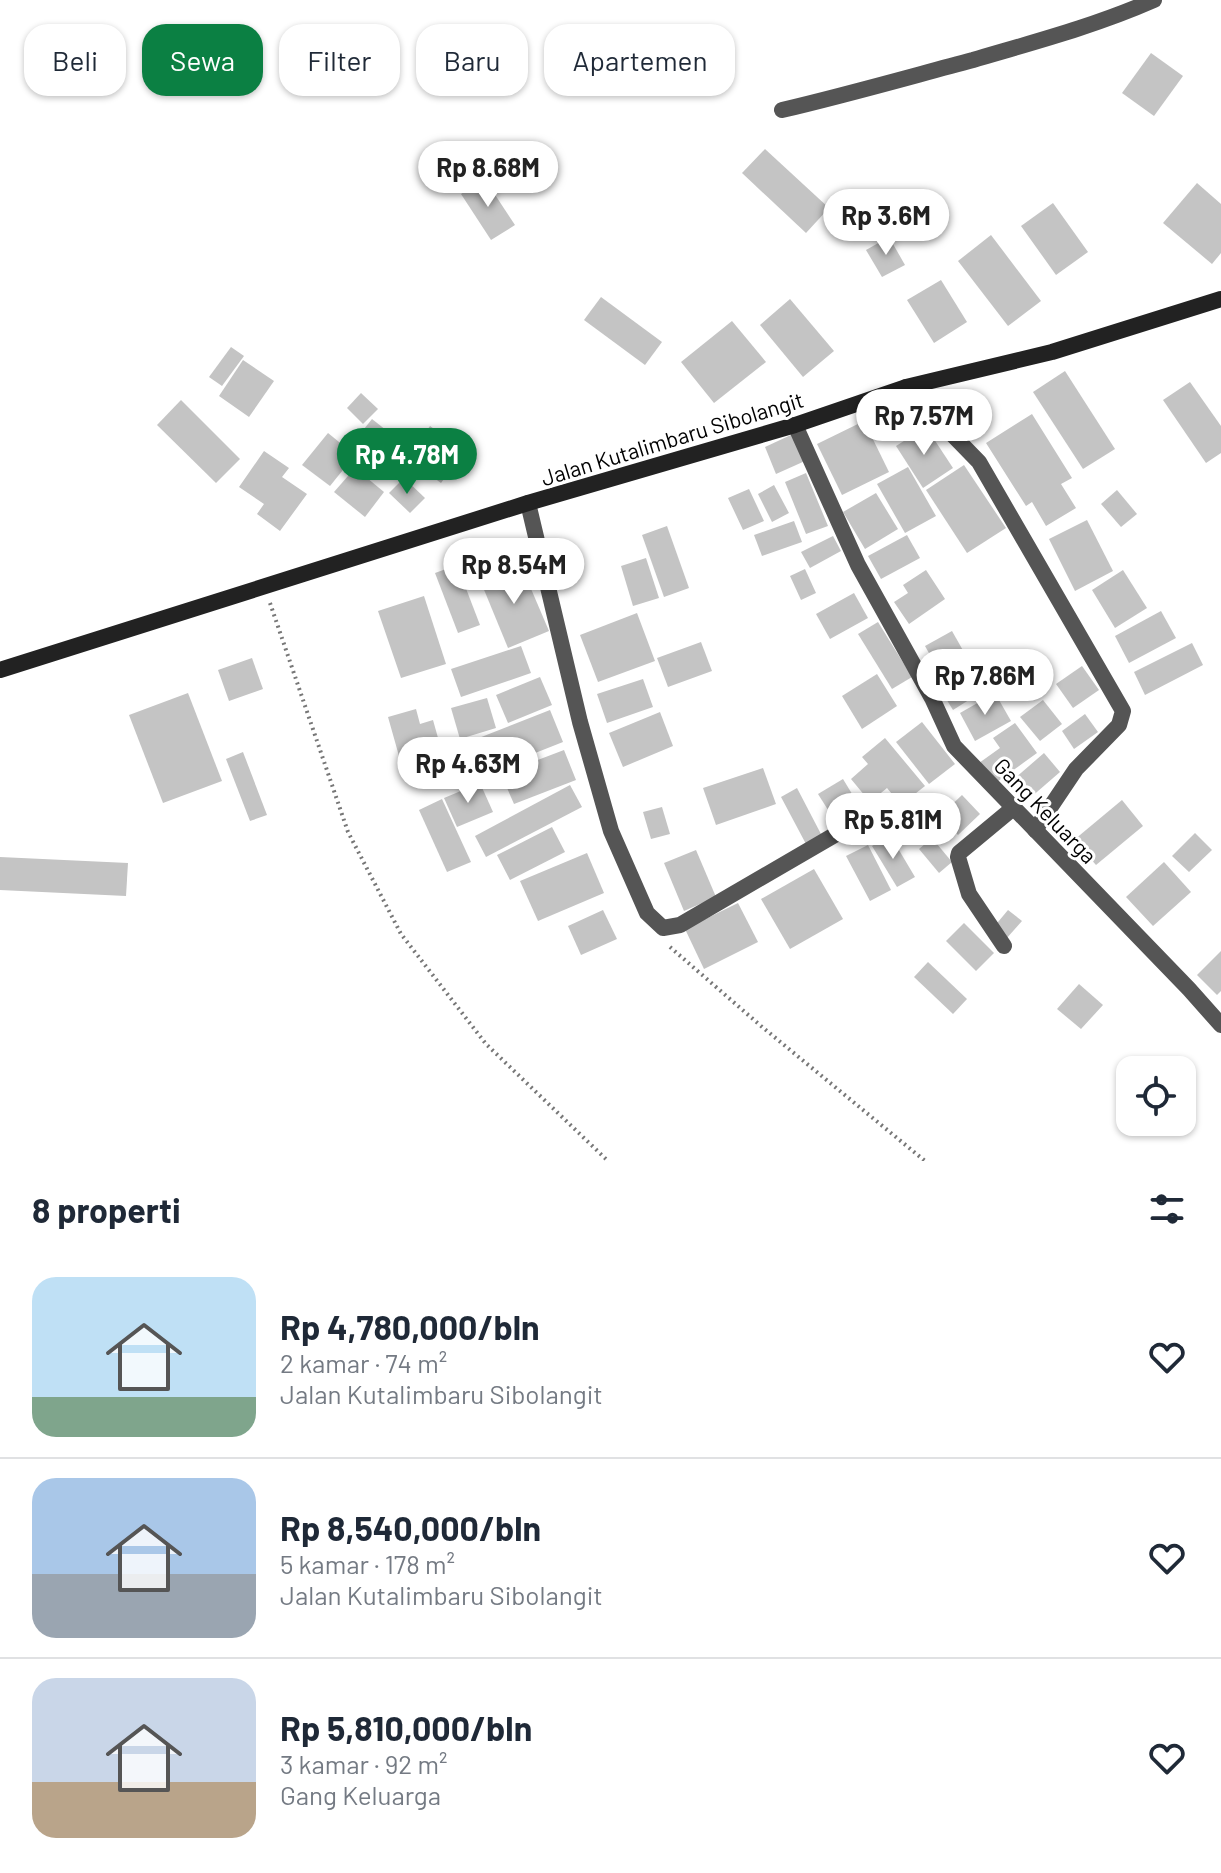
<!DOCTYPE html>
<html lang="id">
<meta charset="utf-8">
<style>
body{margin:0;font-family:Barlow,sans-serif;background:#f2f2f3;color:#1f2937;height:100vh;display:flex;flex-direction:column;font-size:30px;white-space:nowrap}
*{box-sizing:border-box;margin:0}
p{font-size:26px;color:#747a83}
.icon{flex:none;width:44px;height:44px;fill:none;stroke:currentColor;stroke-width:2;stroke-linecap:round;stroke-linejoin:round}
.map{position:relative;height:1161px;overflow:hidden}
.panel{display:flex;flex-direction:column;background:#fff;flex:1}
.panel>*{flex:none}
.banner{position:absolute;left:24px;top:24px;width:800px;height:72px;display:flex;gap:16px}
.buttons{position:absolute;left:1116px;top:1056px;display:grid;gap:16px}
.buttons a{display:grid;place-items:center;width:80px;height:80px;border-radius:16px;background:#fff;box-shadow:0 2px 6px #0004;font-size:40px}
.price{position:absolute;translate:-50% -68px;padding:0 18px;border-radius:28px;background:#fff;color:#222;font-size:26px;line-height:52px;filter:drop-shadow(0 2px 4px #0008)}
.price::after{content:'';position:absolute;left:50%;top:48px;width:24px;height:18px;margin-left:-12px;background:inherit;clip-path:polygon(0 0,100% 0,50% 100%)}
.price.selected{background:#0b8043;color:#fff}
ul{padding:0;list-style:none}
li{display:flex;align-items:center;gap:24px;height:200px;padding:0 32px}
li+li{border-top:2px solid #e0e1e3}
li span{display:grid;place-items:center;flex:none;width:224px;height:160px;border-radius:24px;color:#555}
li>.icon{margin-inline-start:auto}
span .icon{width:96px;height:96px;fill:#fffc;stroke-width:1}
li b{font-size:34px}
h2{display:flex;justify-content:space-between;align-items:center;height:96px;padding:0 32px;font-size:34px}
.pill{padding:0 28px;border-radius:24px;background:#fff;box-shadow:0 2px 6px #0004;font-size:28px;line-height:72px}
.pill.selected{background:#0b8043;color:#fff}
.map>svg:first-child{display:block}
.building{fill:#c4c4c4}
.lines{fill:none;stroke-linecap:round;stroke-linejoin:round}
.path{stroke:#777;stroke-width:4;stroke-dasharray:2 4;stroke-linecap:butt}
.street{stroke:#555;stroke-width:16}
.secondary{stroke:#222;stroke-width:16}
.labels{text-anchor:middle;dominant-baseline:central;stroke-width:6;stroke-linejoin:round;paint-order:stroke}
.street-label{font-size:22px;fill:#000;stroke:#fff}
</style>
<div class="map">
<svg width="1221" height="1161" viewBox="0 0 1221 1161">
<rect width="100%" height="100%" fill="#fff"/>
<g class="building">
<polygon points="1151,53 1183,76 1154,116 1122,93"/>
<polygon points="765,149 829,208 806,233 742,173"/>
<polygon points="484,178 515,225 491,240 461,194"/>
<polygon points="1197,183 1221,204 1221,253 1212,264 1163,223"/>
<polygon points="1053,203 1088,252 1056,275 1021,226"/>
<polygon points="991,235 1041,301 1008,326 958,261"/>
<polygon points="889,237 905,265 882,277 866,250"/>
<polygon points="941,280 967,322 934,343 907,300"/>
<polygon points="601,297 662,342 645,365 584,320"/>
<polygon points="790,299 834,351 803,377 760,325"/>
<polygon points="732,321 766,362 714,403 681,362"/>
<polygon points="231,347 244,356 222,386 209,377"/>
<polygon points="243,360 274,381 249,417 219,396"/>
<polygon points="1065,371 1115,449 1083,469 1033,392"/>
<polygon points="1190,382 1221,426 1221,453 1206,463 1163,400"/>
<polygon points="361,393 378,409 363,424 347,408"/>
<polygon points="181,400 240,459 216,483 157,425"/>
<polygon points="1032,414 1072,478 1061,484 1076,508 1046,526 1032,502 1026,506 986,443"/>
<polygon points="372,419 391,434 383,444 364,429"/>
<polygon points="864,421 889,472 842,495 817,444"/>
<polygon points="430,426 464,451 441,483 407,458"/>
<polygon points="926,427 953,468 923,488 896,446"/>
<polygon points="328,433 355,455 330,486 302,465"/>
<polygon points="793,434 805,461 776,474 765,447"/>
<polygon points="264,451 289,468 282,477 307,494 280,531 257,514 264,504 239,487"/>
<polygon points="964,465 1006,528 967,553 926,490"/>
<polygon points="908,467 936,516 905,533 877,484"/>
<polygon points="355,468 384,492 365,517 334,492"/>
<polygon points="806,473 828,526 806,534 785,482"/>
<polygon points="404,478 425,498 410,513 389,493"/>
<polygon points="774,485 789,513 772,522 758,494"/>
<polygon points="749,489 764,521 743,530 728,498"/>
<polygon points="1117,490 1137,514 1121,527 1101,504"/>
<polygon points="876,493 898,529 865,549 843,512"/>
<polygon points="1087,520 1113,571 1075,591 1049,539"/>
<polygon points="794,521 802,542 762,556 754,535"/>
<polygon points="667,526 689,588 664,597 642,535"/>
<polygon points="907,535 920,558 881,579 868,556"/>
<polygon points="833,536 841,551 810,568 801,552"/>
<polygon points="646,558 659,598 633,606 621,566"/>
<polygon points="520,563 549,631 508,648 480,580"/>
<polygon points="457,565 480,625 458,633 435,573"/>
<polygon points="805,569 816,593 801,600 790,576"/>
<polygon points="926,570 945,599 909,624 894,602 908,593 903,585"/>
<polygon points="1123,570 1147,608 1115,628 1092,590"/>
<polygon points="854,593 868,618 830,639 816,614"/>
<polygon points="424,596 446,664 401,678 378,611"/>
<polygon points="1161,611 1176,638 1129,663 1115,636"/>
<polygon points="637,613 655,661 598,682 580,635"/>
<polygon points="878,622 912,677 892,689 858,634"/>
<polygon points="952,631 969,661 942,676 925,646"/>
<polygon points="701,642 712,671 668,687 657,658"/>
<polygon points="1192,643 1203,665 1145,695 1134,672"/>
<polygon points="521,646 531,673 461,697 451,669"/>
<polygon points="252,658 263,689 229,701 218,670"/>
<polygon points="979,666 991,686 953,710 940,689"/>
<polygon points="1082,666 1099,690 1073,708 1056,684"/>
<polygon points="877,674 897,706 862,729 842,696"/>
<polygon points="540,677 552,705 508,723 496,695"/>
<polygon points="643,679 653,707 607,723 597,694"/>
<polygon points="188,693 222,781 163,803 129,715"/>
<polygon points="995,693 1011,721 975,741 960,713"/>
<polygon points="487,698 496,728 460,739 451,708"/>
<polygon points="1043,700 1062,724 1040,741 1020,717"/>
<polygon points="416,709 420,724 433,720 440,745 399,756 388,717"/>
<polygon points="550,710 563,742 474,777 461,745"/>
<polygon points="660,712 673,746 623,767 609,733"/>
<polygon points="1085,714 1098,732 1074,749 1062,731"/>
<polygon points="922,722 955,764 929,784 896,742"/>
<polygon points="1015,723 1037,753 994,784 979,763 1000,748 993,738"/>
<polygon points="885,738 925,786 901,805 887,788 870,802 851,779 868,764 862,757"/>
<polygon points="564,750 576,780 514,804 501,774"/>
<polygon points="243,752 267,815 250,821 226,759"/>
<polygon points="1044,753 1060,772 1030,798 1014,779"/>
<polygon points="763,768 776,804 716,825 703,788"/>
<polygon points="843,779 860,807 835,821 818,794"/>
<polygon points="480,783 493,812 457,827 444,798"/>
<polygon points="570,785 582,807 486,857 475,836"/>
<polygon points="797,788 822,836 806,844 781,797"/>
<polygon points="962,795 980,814 958,835 940,816"/>
<polygon points="442,799 471,862 447,872 419,810"/>
<polygon points="1122,800 1143,826 1096,865 1074,840"/>
<polygon points="662,807 670,834 651,839 643,812"/>
<polygon points="870,808 885,831 864,844 849,822"/>
<polygon points="911,811 923,828 902,841 891,823"/>
<polygon points="552,827 565,852 510,880 497,855"/>
<polygon points="1195,833 1212,850 1189,872 1172,856"/>
<polygon points="890,835 915,877 897,887 872,846"/>
<polygon points="932,838 952,862 939,873 919,849"/>
<polygon points="868,845 891,890 870,901 846,856"/>
<polygon points="696,850 716,897 684,911 664,863"/>
<polygon points="587,853 604,893 538,921 520,881"/>
<polygon points="0,857 128,863 126,896 0,890"/>
<polygon points="1164,862 1191,892 1153,926 1126,897"/>
<polygon points="814,869 843,919 790,949 761,899"/>
<polygon points="738,903 758,942 704,969 685,929"/>
<polygon points="603,910 617,939 581,955 568,926"/>
<polygon points="1008,910 1022,921 1006,939 993,928"/>
<polygon points="964,923 994,953 976,971 946,941"/>
<polygon points="1221,951 1221,991 1217,995 1197,975"/>
<polygon points="928,962 967,999 953,1014 914,977"/>
<polygon points="1079,984 1103,1005 1081,1029 1057,1009"/>
</g>
<g class="lines">
<g class="path">
<polyline points="270,603 348,832 401,934 486,1044 608,1161"/>
<polyline points="670,947 761,1026 925,1161"/>
</g>
<g class="street">
<path d="M782 110C846 95 909 77 973 60 1034 42 1095 26 1154 0"/>
<polyline points="906,387 979,462 1123,711 1119,725 1076,769 1035,830"/>
<polyline points="795,425 858,565 932,698 954,746 1189,989 1221,1025"/>
<polyline points="528,503 580,722 611,831 647,913 663,928 680,925 838,833"/>
<polyline points="1004,946 969,894 958,857 959,853 1012,809"/>
</g>
<polyline class="secondary" points="0,670 528,503 795,425 906,387 1052,352 1221,299"/>
</g>
<g class="labels">
<g class="street-label">
<text transform="translate(672 438) rotate(-17)">Jalan Kutalimbaru Sibolangit</text>
<text transform="translate(1046 810) rotate(46)">Gang Keluarga</text>
</g>
</g>
</svg>
<div class="buttons">
<a><svg class="icon" aria-label="locate" viewBox="0 0 24 24"><circle cx="12" cy="12" r="6"/><path d="M12 2v4M12 18v4M2 12h4M18 12h4"/></svg></a>
</div>
<b class="price" style="left:488px;top:209px">Rp 8.68M</b>
<b class="price" style="left:886px;top:257px">Rp 3.6M</b>
<b class="price" style="left:924px;top:457px">Rp 7.57M</b>
<b class="price selected" style="left:407px;top:496px">Rp 4.78M</b>
<b class="price" style="left:514px;top:606px">Rp 8.54M</b>
<b class="price" style="left:985px;top:717px">Rp 7.86M</b>
<b class="price" style="left:468px;top:805px">Rp 4.63M</b>
<b class="price" style="left:893px;top:861px">Rp 5.81M</b>
<div class="banner">
<a class="pill">Beli</a>
<a class="pill selected">Sewa</a>
<a class="pill">Filter</a>
<a class="pill">Baru</a>
<a class="pill">Apartemen</a>
</div>
</div>
<section class="panel">
<h2>8 properti<svg class="icon" aria-label="filters" viewBox="0 0 24 24"><path d="M4 7h16M4 17h16"/><circle cx="9" cy="7" r="2"/><circle cx="15" cy="17" r="2"/></svg></h2>
<ul>
<li><span style="background:linear-gradient(#bfe0f5 75%,#7fa58c 0)"><svg class="icon" aria-label="home" viewBox="0 0 24 24"><path d="M3 11l9-7 9 7M6 9v11h12V9"/></svg></span><div><b>Rp 4,780,000/bln</b><p>2 kamar · 74 m²</p><p>Jalan Kutalimbaru Sibolangit</p></div><svg class="icon" aria-label="heart" viewBox="0 0 24 24"><path d="M12 20l-8-8c-3-5 5-10 8-4 3-6 11-1 8 4z"/></svg></li>
<li><span style="background:linear-gradient(#a9c7e8 60%,#9aa5b1 0)"><svg class="icon" aria-label="home" viewBox="0 0 24 24"><path d="M3 11l9-7 9 7M6 9v11h12V9"/></svg></span><div><b>Rp 8,540,000/bln</b><p>5 kamar · 178 m²</p><p>Jalan Kutalimbaru Sibolangit</p></div><svg class="icon" aria-label="heart" viewBox="0 0 24 24"><path d="M12 20l-8-8c-3-5 5-10 8-4 3-6 11-1 8 4z"/></svg></li>
<li><span style="background:linear-gradient(#c9d6e8 65%,#b9a48a 0)"><svg class="icon" aria-label="home" viewBox="0 0 24 24"><path d="M3 11l9-7 9 7M6 9v11h12V9"/></svg></span><div><b>Rp 5,810,000/bln</b><p>3 kamar · 92 m²</p><p>Gang Keluarga</p></div><svg class="icon" aria-label="heart" viewBox="0 0 24 24"><path d="M12 20l-8-8c-3-5 5-10 8-4 3-6 11-1 8 4z"/></svg></li>
</ul>
</section>
